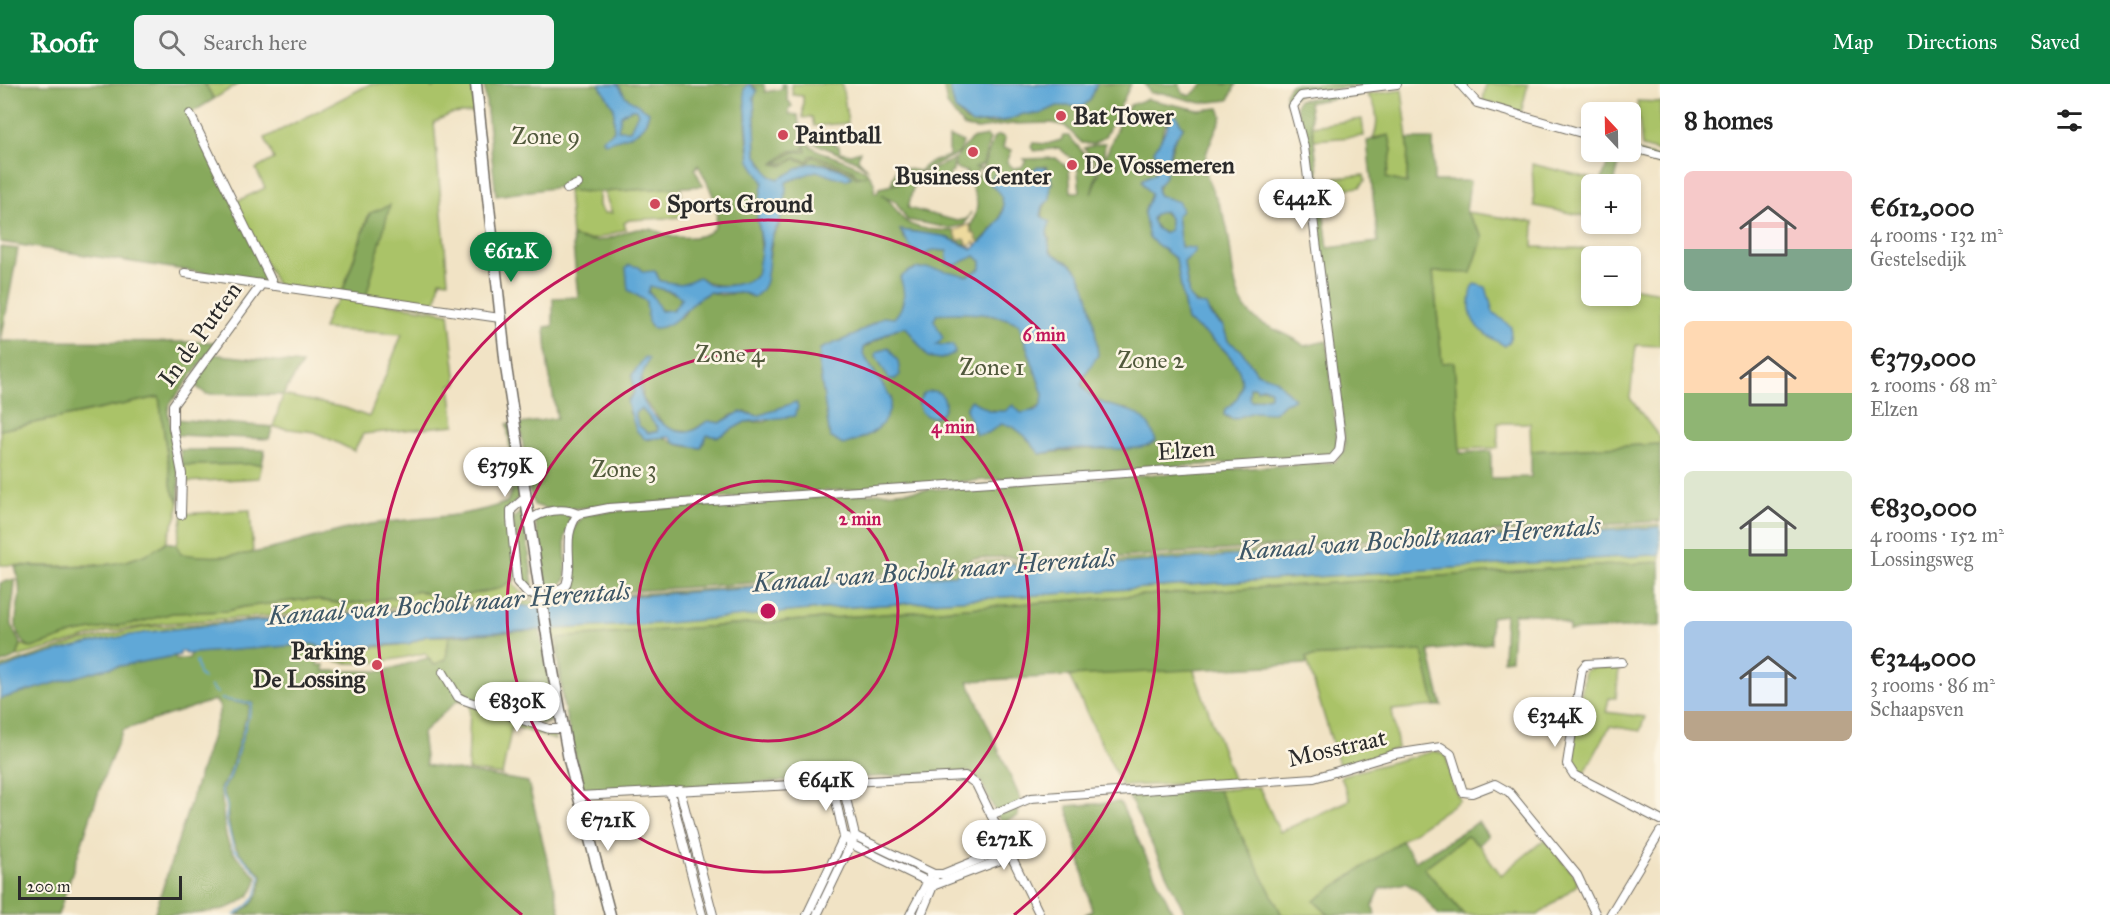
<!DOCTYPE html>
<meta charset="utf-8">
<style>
body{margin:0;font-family:"IM FELL Great Primer",serif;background:#f2f2f2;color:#222;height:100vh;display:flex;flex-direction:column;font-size:22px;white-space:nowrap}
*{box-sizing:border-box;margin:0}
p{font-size:20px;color:#767676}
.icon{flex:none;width:33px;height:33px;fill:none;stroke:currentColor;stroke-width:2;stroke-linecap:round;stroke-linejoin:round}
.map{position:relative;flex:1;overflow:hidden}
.panel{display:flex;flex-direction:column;background:#fff;width:450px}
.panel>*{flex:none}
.needle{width:39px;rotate:338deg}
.tools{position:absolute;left:1581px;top:18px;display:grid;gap:12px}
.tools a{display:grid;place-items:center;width:60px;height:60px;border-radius:9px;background:#fff;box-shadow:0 3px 9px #0003;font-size:30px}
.scale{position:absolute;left:18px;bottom:15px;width:164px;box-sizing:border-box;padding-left:6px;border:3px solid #2b2b2b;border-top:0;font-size:16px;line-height:21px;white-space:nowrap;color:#2b2b2b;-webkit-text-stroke:4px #fcf5e5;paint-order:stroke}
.price{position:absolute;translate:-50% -51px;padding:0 14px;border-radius:21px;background:#fff;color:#222;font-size:20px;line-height:39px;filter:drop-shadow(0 2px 3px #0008)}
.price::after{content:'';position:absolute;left:50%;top:36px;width:18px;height:14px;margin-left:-9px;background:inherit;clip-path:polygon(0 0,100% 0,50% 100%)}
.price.active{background:#0b8043;color:#fff}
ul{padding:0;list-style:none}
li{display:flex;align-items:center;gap:18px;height:150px;padding:0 24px}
li span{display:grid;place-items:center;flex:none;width:168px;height:120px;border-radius:9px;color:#555}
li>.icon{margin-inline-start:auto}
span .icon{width:72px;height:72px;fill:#fffc;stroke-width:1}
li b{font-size:26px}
h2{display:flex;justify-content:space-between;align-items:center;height:72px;padding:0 24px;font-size:26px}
header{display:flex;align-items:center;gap:36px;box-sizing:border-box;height:84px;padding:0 30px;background:#0b8043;color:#fff}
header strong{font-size:28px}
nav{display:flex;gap:33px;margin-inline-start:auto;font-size:21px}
.search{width:420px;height:54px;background:#f2f2f2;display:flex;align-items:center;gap:15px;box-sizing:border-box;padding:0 21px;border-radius:9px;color:#767676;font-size:22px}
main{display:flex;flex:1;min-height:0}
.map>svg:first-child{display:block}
.green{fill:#aac368;stroke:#6a774a;stroke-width:1.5}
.forest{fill:#87a95c;stroke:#596a44;stroke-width:1.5;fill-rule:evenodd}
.sand{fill:#eeda9e;stroke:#8c8264;stroke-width:1.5}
.water{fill:#61a8d7;stroke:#466a81;stroke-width:1.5;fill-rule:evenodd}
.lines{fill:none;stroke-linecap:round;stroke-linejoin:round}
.stream{stroke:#61a8d7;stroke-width:1.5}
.minor-casing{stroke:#706b61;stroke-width:10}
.major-casing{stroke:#706b61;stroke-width:13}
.minor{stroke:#fff;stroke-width:8}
.major{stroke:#fff;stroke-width:10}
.major-bridge-casing{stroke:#706b61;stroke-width:13;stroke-linecap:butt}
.major-bridge{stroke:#fff;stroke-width:10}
.ring{fill:none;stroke:#c2185b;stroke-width:3}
.poi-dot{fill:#d1495b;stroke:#fcf5e5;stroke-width:2}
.labels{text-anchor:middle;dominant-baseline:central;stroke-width:5;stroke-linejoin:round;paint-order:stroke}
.poi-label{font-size:24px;font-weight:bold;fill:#2b2b2b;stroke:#fcf5e5;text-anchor:start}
.park-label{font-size:24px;fill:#51593d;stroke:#fcf5e5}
.street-label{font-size:24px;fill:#2b2b2b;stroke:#fcf5e5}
.water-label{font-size:26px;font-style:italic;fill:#3e5767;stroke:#fcf5e5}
.centre{fill:#c2185b;stroke:#fcf5e5;stroke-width:3}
.ring-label{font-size:18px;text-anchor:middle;font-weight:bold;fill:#c2185b;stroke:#fcf5e5;stroke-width:5;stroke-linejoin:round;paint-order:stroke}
</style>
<header>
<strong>Roofr</strong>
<div class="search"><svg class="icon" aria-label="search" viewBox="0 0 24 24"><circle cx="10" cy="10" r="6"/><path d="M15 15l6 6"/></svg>Search here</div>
<nav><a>Map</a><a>Directions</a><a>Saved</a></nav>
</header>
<main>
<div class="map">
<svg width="1660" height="831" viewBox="0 0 1660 831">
<rect width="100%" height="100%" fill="#fcf5e5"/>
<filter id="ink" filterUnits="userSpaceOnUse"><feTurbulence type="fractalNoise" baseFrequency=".0167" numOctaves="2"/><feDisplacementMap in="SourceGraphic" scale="12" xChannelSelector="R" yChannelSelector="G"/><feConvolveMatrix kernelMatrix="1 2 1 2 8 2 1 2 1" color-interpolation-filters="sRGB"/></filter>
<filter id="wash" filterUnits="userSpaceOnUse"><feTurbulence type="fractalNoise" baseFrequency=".008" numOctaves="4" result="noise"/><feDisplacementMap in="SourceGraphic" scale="24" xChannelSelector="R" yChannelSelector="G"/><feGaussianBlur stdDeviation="1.35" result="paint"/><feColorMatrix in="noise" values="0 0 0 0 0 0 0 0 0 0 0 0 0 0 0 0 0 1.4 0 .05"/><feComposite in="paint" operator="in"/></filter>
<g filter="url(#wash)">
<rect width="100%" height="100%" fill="#f1e3c5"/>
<g class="green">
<polygon points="205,0 238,0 214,15"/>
<polygon points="370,0 430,0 432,4 441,0 472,0 475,28 451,30 434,38 448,197 440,196 435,224 366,213 371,190 369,129 342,209 277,201 235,118 265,104 256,85 274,75 265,54"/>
<polygon points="791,0 842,0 848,39 814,42 812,33 803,34 803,12 793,11"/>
<polygon points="1486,0 1528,0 1521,29 1483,17"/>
<path d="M1402 6 1408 55 1407 99 1386 94 1392 66 1389 51 1373 54C1379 42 1378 20 1367 11Z"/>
<polygon points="1637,17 1660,18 1660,68 1642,63"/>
<polygon points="1362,35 1364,52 1314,56 1312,42"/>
<path d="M805 61 806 68 790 70 777 79 795 73 807 76 810 72 815 71 852 85 858 93 867 92 856 94 851 87 811 75 808 79C796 74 785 84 773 80L774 77 793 66H803Z"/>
<polygon points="1532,80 1614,100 1592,100 1591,133 1534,122"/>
<polygon points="1364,91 1365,97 1360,103 1325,107 1323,95"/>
<path d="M681 103 683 133 629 136 624 139 626 145C604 152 594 160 572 152L568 107 599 108V122L604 129H612L604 108Z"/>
<polygon points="1466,128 1534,138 1533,163 1593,165 1588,196 1591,197 1592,212 1630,212 1631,203 1660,208 1660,262 1636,261 1630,314 1660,354 1660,360 1531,367 1530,339 1498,339 1498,364 1459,365 1454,279 1442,279 1433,187 1471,188 1483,153"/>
<polygon points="342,213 449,229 457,300 450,301 455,341 363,350 354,367 315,348 273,343 283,311 345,324 369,333 402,250 323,245 329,227"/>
<polygon points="159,313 172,406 179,418 177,431 166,458 155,467 117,480 59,482 0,481 0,346"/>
<polygon points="262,380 259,394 185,398 182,381"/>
<path d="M250 426 253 469C232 472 194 482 176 465L183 430Z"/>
<polygon points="1660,440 1660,443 1024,486 1012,479 963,482 955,491 571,516 552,524 549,524 548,513 601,512 945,489 970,478 1007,476 1031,482"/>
<polygon points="1660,470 1660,478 1115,513 558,554 563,619 553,545 821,525"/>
<polygon points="512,498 521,509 534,514 165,539 106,548 17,573 21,560 32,564 75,549 141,538 172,529 227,527 243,523 309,515 342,520 405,512 417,506 443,516 497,505"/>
<path d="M535 517 536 524 515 520C444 525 372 530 300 534 195 541 100 548 0 586V583L77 558 146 543Z"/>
<path d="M426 552H449L446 575 434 581 425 569C397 575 348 587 323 572L327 568 408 560Z"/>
<polygon points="1422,567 1435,622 1392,626 1398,664 1340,684 1306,573"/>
<polygon points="1593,583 1619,585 1616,614 1609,614 1606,628 1645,633 1640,647 1610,642 1583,692 1570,678 1585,587"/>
<polygon points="1193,584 1234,698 1122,702 1069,592"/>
<polygon points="470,621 553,649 555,656 512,642 502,691 468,686"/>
<polygon points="1435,667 1446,671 1453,703 1460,716 1314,817 1329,831 1282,831 1218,706 1259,703 1280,748 1350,716 1341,693 1343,691"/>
<polygon points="1467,752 1479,761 1501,791 1545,755 1577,795 1577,801 1538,831 1464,831 1424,784"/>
</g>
<g class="forest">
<polygon points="0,0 205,0 214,15 191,29 271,199 0,158"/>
<path d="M484 0H599L614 24V47L603 55C626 51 644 55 649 28L625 12 618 0H748C743 7 747 68 751 78 754 86 761 90 763 98 762 110 757 120 758 131 758 159 775 199 731 201 719 202 710 201 701 194L675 202 660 197 656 188H643L640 184 627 188 628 205 646 217 650 242 654 244 683 232 692 218 710 208 720 211 743 209 753 213 759 209 766 194 773 151 779 143V134L784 122 786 98 816 86 832 92 849 89C818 70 805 83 778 95L770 92 756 70 754 14 756 4 750 0H764L765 8 782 5V0H785L788 16 792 22 789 25V30L798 31C799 42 801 53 810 61 824 76 880 77 874 108L877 109 879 104 902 99V91H920L953 76V88L950 89 949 96H938L937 99 922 96 919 101 914 100 908 124 957 137 967 135 971 128 964 141 949 144 907 136 896 118 881 111C892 116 895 126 903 135 913 146 939 146 954 147L957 154 965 155 967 161 943 152 900 146 904 155 933 166 947 167V180L955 181 975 172 981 177V184L968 192 913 185 900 194 905 206 901 227 894 235 875 238 855 251 820 265 819 282 830 353C857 366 890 345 891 314L863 270 864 264 895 245 906 243 928 273 941 275 955 268 943 262 936 261 939 257 934 236 937 230C963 228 995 228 1019 240L1043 310 1042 320 1027 330 983 325 988 349 1001 340 1012 342 1025 352 1040 370C1076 365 1112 363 1149 362L1128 325C1109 325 1092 317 1082 301 1086 287 1095 278 1096 263 1097 248 1084 194 1074 183 1065 174 1052 174 1047 160L1050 156C1045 140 1036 128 1050 115V100H1053L1046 82 1028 89 1006 90 1000 107 1004 119 999 138 979 159C962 139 978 140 977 118 976 111 972 106 971 100L981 89 994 53 1000 51 1005 54 1003 64 1012 66 1007 78 1013 84 1022 83 1026 77 1024 75 1056 74 1069 85 1071 108H1080L1077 79 1059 64 1034 67 1031 63 1033 59 1047 60 1061 56 1063 52H1069L1098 86 1091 110 1120 36 1130 21 1147 15 1199 26 1219 24 1222 32C1217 45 1205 65 1205 79 1206 99 1219 117 1225 136 1234 164 1228 205 1249 229 1263 245 1288 247 1304 262L1327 257 1338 366 1333 372 566 425H547L534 421 529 405 520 340 557 334 548 283 545 243 553 242V214L578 213 572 152C610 167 618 142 650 145 658 146 665 152 673 153 685 154 706 154 714 144 723 125 707 97 698 81L695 85 703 102 599 108 568 107 566 102 496 112ZM1172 29H1175L1179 41 1183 42C1170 56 1172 72 1166 88 1162 98 1157 100 1158 111L1177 131 1181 163 1192 164 1189 174 1184 178 1189 213 1207 226 1223 242 1228 257 1241 266 1257 289 1283 302 1293 315 1283 320 1274 328H1253L1230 335 1224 331 1225 326C1270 293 1214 256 1187 237L1176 175 1149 154 1144 129 1151 110 1142 98 1143 95 1155 90 1163 45ZM805 61 806 68H794L776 79H783L795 73 808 77 810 72 815 71 852 85 858 93 867 91 856 94 851 87 813 73 808 79 795 75 783 82 773 80 790 67 803 66ZM641 280 643 315 665 342 673 346 690 348 708 337 720 339 732 331 746 328 758 332 796 318 786 333H777L765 338H745L718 353 707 351 701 364C694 363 687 363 680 361 664 356 667 350 648 356L629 328 628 315 634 309 632 291Z"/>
<polygon points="943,0 949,0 955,25 966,37 991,40 1009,36 1023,29 1041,29 1057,22 1083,22 1090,16 1097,0 1131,0 1105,53 1093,60 1082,59 1065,42 1052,39 1012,40 978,45 964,43 947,21"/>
<polygon points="1145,0 1179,0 1183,9 1190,12 1204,0 1236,0 1229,16 1201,19 1162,9 1150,9"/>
<polygon points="1291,0 1374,0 1301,9 1286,18 1285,9"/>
<path d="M1359 7V11L1309 18 1328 164 1378 158 1367 57 1389 51 1392 66 1386 94 1407 99 1408 55H1433L1434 97H1470L1466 128 1483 153 1471 189 1433 188 1442 279 1454 278 1460 369 1491 367V394L1531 393V367L1660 360V437L1032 479 1009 473 974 474 943 486 558 512C592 491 550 452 589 429L1335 378 1344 367 1345 358 1306 57 1296 22 1298 16Z"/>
<path d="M636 25 638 30 630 46H618C615 34 624 25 636 25Z"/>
<polygon points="822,49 825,55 839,62 840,68 851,70 860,67 858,75 869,86 858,78 814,59"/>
<polygon points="987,52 990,55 983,80 974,84 981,84 967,96 961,97 961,92 966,93 967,88 955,84 955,75 971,55"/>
<polygon points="949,53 963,58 959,69 915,91 901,90 901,98 891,100 897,83 919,87 930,78 949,72"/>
<polygon points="1105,59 1104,70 1099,82 1084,64"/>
<polygon points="1631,65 1660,74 1660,80 1621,72 1614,100 1601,98 1611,68 1630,68"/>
<polygon points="390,121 366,213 342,209 370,129"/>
<polygon points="1162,127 1170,134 1170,146 1166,149 1158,146 1153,138 1154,130"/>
<polygon points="0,163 18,165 1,257 217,258 170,320 168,327 179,393 179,418 172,406 159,313 0,346"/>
<path d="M652 202 682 212C678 224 671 230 659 225L653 212 647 207 649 203Z"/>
<polygon points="212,270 302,280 283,311 206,310 192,299"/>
<polygon points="1250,303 1270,305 1270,312 1251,317 1249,313"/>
<polygon points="641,323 658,344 658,347 648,349 638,341 635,329"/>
<polygon points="174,335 273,343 269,355 177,351"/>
<path d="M507 340H510L521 410 512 422 515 496 497 505 442 516 417 506 405 512 349 520 309 515 243 523 227 527 172 529 141 538 75 549 32 564C10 554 16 533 19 515 21 503 18 492 15 482 63 482 126 490 166 458L176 460 181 470C251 481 300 453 366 441 412 433 462 436 507 418L514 400Z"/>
<polygon points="180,366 265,366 262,380 182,381"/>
<polygon points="520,428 524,431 534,508 521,499 513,435"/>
<polygon points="567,429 572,436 565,453 566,495 557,505 547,507 535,437 543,431"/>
<path d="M1660 478V542L1569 547V542C1550 531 1536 528 1514 530L1511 575 1503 576 1505 531 1491 533V559L1429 567 1442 622H1435L1422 567 1306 573 1307 580 968 597 1020 714 1018 732 1001 739 981 698 969 688 583 708 563 619 558 554 1115 513Z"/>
<path d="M15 495C15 525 3 533 21 560L17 573 0 580V499Z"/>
<path d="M540 546 555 631 552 636 542 640 458 616 422 649 426 681 528 698 561 831H237C254 821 261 811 262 791 254 783 241 773 235 762 226 744 229 723 223 705L230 695 253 619 223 616 250 621 228 693 220 704C225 723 221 747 231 765 237 775 249 784 257 793 254 831 192 831 154 831L218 633 220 623 215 616 123 646 103 695 58 831H0V615L103 585 180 571 175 572 176 576 190 574V569L313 560 325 566 318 574V581H324V587H383L427 574 434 581 446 575 449 552Z"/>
<polygon points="1218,706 1282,831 1186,831 1127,709"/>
<polygon points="1120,718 1174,831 1084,831 1092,827 1067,722"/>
<polygon points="1478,738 1488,752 1479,761 1467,752 1424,784 1464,831 1439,831 1416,805 1405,799 1380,805 1373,822 1375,831 1329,831 1314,817 1401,757 1416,777"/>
</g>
<polygon class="sand" points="970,140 971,148 974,149 979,159 977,162 974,158 969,163 965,155 958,156 954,147"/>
<g class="water">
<path d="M599 0H618L625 12 649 28C643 53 627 52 605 59L602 55 614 47V24ZM631 25H636L638 29 630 46H618L621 31Z"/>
<path d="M749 0 757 7 754 14 756 70 770 92 778 95C803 84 804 73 836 84 843 86 848 87 852 93L846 96 816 87 786 98C787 114 782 136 774 148 767 159 770 187 765 200 762 206 759 211 753 213 742 205 724 211 710 208 687 217 680 244 653 244L648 238 646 217 628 206 626 184 629 181 639 183 643 188 655 187 660 197C682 200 677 203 699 193 702 195 707 200 710 201 722 204 749 200 757 191L762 160 757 132 763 98 750 77 744 5ZM650 202 673 208 682 214 673 226 661 227 653 212 648 209Z"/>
<polygon points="949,0 1097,0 1090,16 1083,22 1057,22 1040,30 1023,30 1009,36 972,40 955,25"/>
<path d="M1172 29H1175L1183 44C1179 49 1175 53 1172 60 1166 74 1171 92 1157 102L1158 111 1179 118 1182 127 1177 131 1181 163 1195 164V168L1184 178 1189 213 1196 220 1206 221 1210 231 1223 242 1228 257 1241 266 1257 289 1275 295 1294 315 1283 320 1274 329 1253 328 1234 335 1224 331 1225 326C1269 294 1215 255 1187 237L1176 175 1149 154 1144 129 1151 110 1142 98 1143 95 1155 89 1157 77 1154 66C1160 59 1168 40 1172 29ZM1164 127 1170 134V146L1163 149 1156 144 1152 135 1155 130ZM1250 303H1256L1257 306 1262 303 1270 305V312L1251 317 1249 313Z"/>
<path d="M1038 83 1046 84 1051 92 1050 115 1043 122 1041 132 1050 138 1047 148 1050 167C1057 174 1066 176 1073 182 1090 198 1096 250 1098 271L1084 292 1082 301C1105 337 1141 309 1156 357 1140 369 1101 364 1082 364 1068 364 1053 368 1040 370L1025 352 1012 342 1001 340 988 349 976 351 966 325 971 316 990 327H1005L1013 321 1021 329 1037 326 1042 320 1043 310 1019 240C996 228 963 228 937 230L934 236 943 254 936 261H953L955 269 941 275 928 273 906 243 895 245 864 263 863 270 891 314C890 343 869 353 843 361L830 353 819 282 820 265 855 251 883 233 894 234C905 223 906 208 900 194 917 175 946 188 968 192L981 184V177L975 172 956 181 947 180V167L933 166 924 171 912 165 900 146 943 152 973 165C993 147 1020 123 990 100L994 91 1028 89Z"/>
<path d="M1475 200 1486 203 1493 228 1511 243 1510 257 1505 262C1487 251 1468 243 1470 219 1471 212 1470 206 1475 200Z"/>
<polygon points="888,263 898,277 900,291 895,295 889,295 876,272 876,269"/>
<path d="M645 273 649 275C645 284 640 293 640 303 641 324 666 350 688 348 697 347 701 340 708 337L720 339 740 328 758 332 796 318 798 323 795 332 745 338 718 353 707 351 701 364 677 360 669 353 645 355 636 346 627 318 634 309 632 291ZM641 324 658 344 657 348 648 349 638 341 635 329Z"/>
<circle cx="932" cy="320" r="13"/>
<path d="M1660 443V470L1652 471 821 525 667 539 426 552 408 560 325 564 312 560 185 570 184 567 180 568V571L103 585 0 615V586C100 548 195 541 300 534 372 530 444 525 515 520 536 525 550 524 571 516L955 491 963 482 1012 479 1024 486Z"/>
</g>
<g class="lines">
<g class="stream">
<polyline points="196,577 199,590 204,595"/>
<polyline points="210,602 218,610"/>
<path d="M221 615 252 620 229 695 221 705 227 722 226 735 233 764 260 792C259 812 251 821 234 831"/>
</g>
</g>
</g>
<g filter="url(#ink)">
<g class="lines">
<g class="minor-casing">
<g id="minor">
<polyline points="1460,0 1477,19 1592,52"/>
<polyline points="190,30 274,202"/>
<polyline points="1630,63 1660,71"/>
<polyline points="567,105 578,100"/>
<polyline points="185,189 500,234"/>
<path d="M526 413 511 426V435L517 498 528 510 556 508 566 501C575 475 560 455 578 430"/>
<polyline points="181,431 182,390 173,343 173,321 261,201"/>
<path d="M529 437C542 426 564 423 578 430L609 424 1332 375 1339 367 1341 353 1304 63 1293 22 1301 12 1397 0"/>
<polyline points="1622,578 1586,580 1582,585 1567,680 1574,691 1660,736"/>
<polyline points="443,588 458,613 464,616 549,645 563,645"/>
<polyline points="842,698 855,752"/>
<polyline points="832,699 844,753 851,760 935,801 1011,772"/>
<polyline points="680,706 713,831"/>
<polyline points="670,707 702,831"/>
<polyline points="579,712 965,692 976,700 1040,831"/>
<polyline points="991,731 1031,714 1314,694 1395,670 1441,663 1451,670 1463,708 1472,709 1495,700 1509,708 1577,791 1596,831"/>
<polyline points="855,752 934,790 943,790 1007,764"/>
<polyline points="807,831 844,753 847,753"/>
<polyline points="817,831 853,756"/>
<polyline points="910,831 929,795"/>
<polyline points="921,831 935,797"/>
<polyline points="1610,831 1660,748"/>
</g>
</g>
<g class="major-casing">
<g id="major">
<polyline points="476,0 506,283 539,501"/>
<polyline points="552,582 569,676 610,831"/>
</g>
</g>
<use href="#minor" class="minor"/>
<use href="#major" class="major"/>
<g class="major-bridge-casing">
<polyline id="major-bridge" points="539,501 552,582"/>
</g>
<use href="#major-bridge" class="major-bridge"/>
</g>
</g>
<g class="ring">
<circle cx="768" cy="527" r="130"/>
<circle cx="768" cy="527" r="261"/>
<path d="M522 831A391 391 0 1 1 1014 831"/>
</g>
<g class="poi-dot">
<circle cx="1061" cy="32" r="6"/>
<circle cx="783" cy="51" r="6"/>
<circle cx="973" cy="68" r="6"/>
<circle cx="1072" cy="81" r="6"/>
<circle cx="655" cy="120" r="6"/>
<circle cx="377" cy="581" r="6"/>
</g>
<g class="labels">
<g class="poi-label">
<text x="1073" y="32">Bat Tower</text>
<text x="795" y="51">Paintball</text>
<text x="1084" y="81">De Vossemeren</text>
<text x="973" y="92" text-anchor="middle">Business Center</text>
<text x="667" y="120">Sports Ground</text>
<text x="365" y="567" text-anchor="end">Parking<tspan x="365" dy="28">De Lossing</tspan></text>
</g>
<g class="park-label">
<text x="546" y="52">Zone 9</text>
<text x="730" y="270">Zone 4</text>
<text x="1151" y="276">Zone 2</text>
<text x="992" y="283">Zone 1</text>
<text x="624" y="385">Zone 3</text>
</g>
<g class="street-label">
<text transform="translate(200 250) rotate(-54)">In de Putten</text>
<text transform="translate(1186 366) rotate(-4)">Elzen</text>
<text transform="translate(1337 664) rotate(-13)">Mosstraat</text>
</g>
<g class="water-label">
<text transform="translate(1419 454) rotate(-4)">Kanaal van Bocholt naar Herentals</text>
<text transform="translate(934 486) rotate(-4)">Kanaal van Bocholt naar Herentals</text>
<text transform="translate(449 519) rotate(-4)">Kanaal van Bocholt naar Herentals</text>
</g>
</g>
<circle cx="768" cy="527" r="9" class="centre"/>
<g class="ring-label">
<text x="1044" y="257">6 min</text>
<text x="953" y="349">4 min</text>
<text x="860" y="441">2 min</text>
</g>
</svg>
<div class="tools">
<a><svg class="needle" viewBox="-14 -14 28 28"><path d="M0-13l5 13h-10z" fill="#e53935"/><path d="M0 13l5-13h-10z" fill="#767676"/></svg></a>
<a>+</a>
<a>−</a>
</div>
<div class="scale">200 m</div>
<b class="price" style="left:1302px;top:146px">€442K</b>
<b class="price active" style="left:511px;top:199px">€612K</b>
<b class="price" style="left:505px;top:414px">€379K</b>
<b class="price" style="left:517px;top:649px">€830K</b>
<b class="price" style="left:1555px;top:664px">€324K</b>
<b class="price" style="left:826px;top:728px">€641K</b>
<b class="price" style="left:608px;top:768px">€721K</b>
<b class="price" style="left:1004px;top:787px">€272K</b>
</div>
<section class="panel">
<h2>8 homes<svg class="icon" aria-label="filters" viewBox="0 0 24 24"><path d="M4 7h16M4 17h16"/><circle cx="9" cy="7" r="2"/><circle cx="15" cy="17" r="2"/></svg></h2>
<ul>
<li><span style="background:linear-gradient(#f6c9c9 65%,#7fa58c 0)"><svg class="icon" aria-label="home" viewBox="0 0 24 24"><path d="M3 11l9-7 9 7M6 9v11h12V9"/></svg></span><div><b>€612,000</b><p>4 rooms · 132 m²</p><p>Gestelsedijk</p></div></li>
<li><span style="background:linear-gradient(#ffd9b3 60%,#8fb573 0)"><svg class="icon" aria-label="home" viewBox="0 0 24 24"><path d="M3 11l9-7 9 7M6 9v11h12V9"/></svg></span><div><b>€379,000</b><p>2 rooms · 68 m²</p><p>Elzen</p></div></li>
<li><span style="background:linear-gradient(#dfe7d0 65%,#8fb573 0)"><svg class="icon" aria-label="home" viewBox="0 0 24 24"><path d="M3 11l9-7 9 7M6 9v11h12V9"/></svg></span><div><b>€830,000</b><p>4 rooms · 152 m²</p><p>Lossingsweg</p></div></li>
<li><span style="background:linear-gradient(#a9c7e8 75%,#b9a48a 0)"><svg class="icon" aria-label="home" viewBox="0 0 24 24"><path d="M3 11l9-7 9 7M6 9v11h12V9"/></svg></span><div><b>€324,000</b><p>3 rooms · 86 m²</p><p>Schaapsven</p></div></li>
</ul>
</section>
</main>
